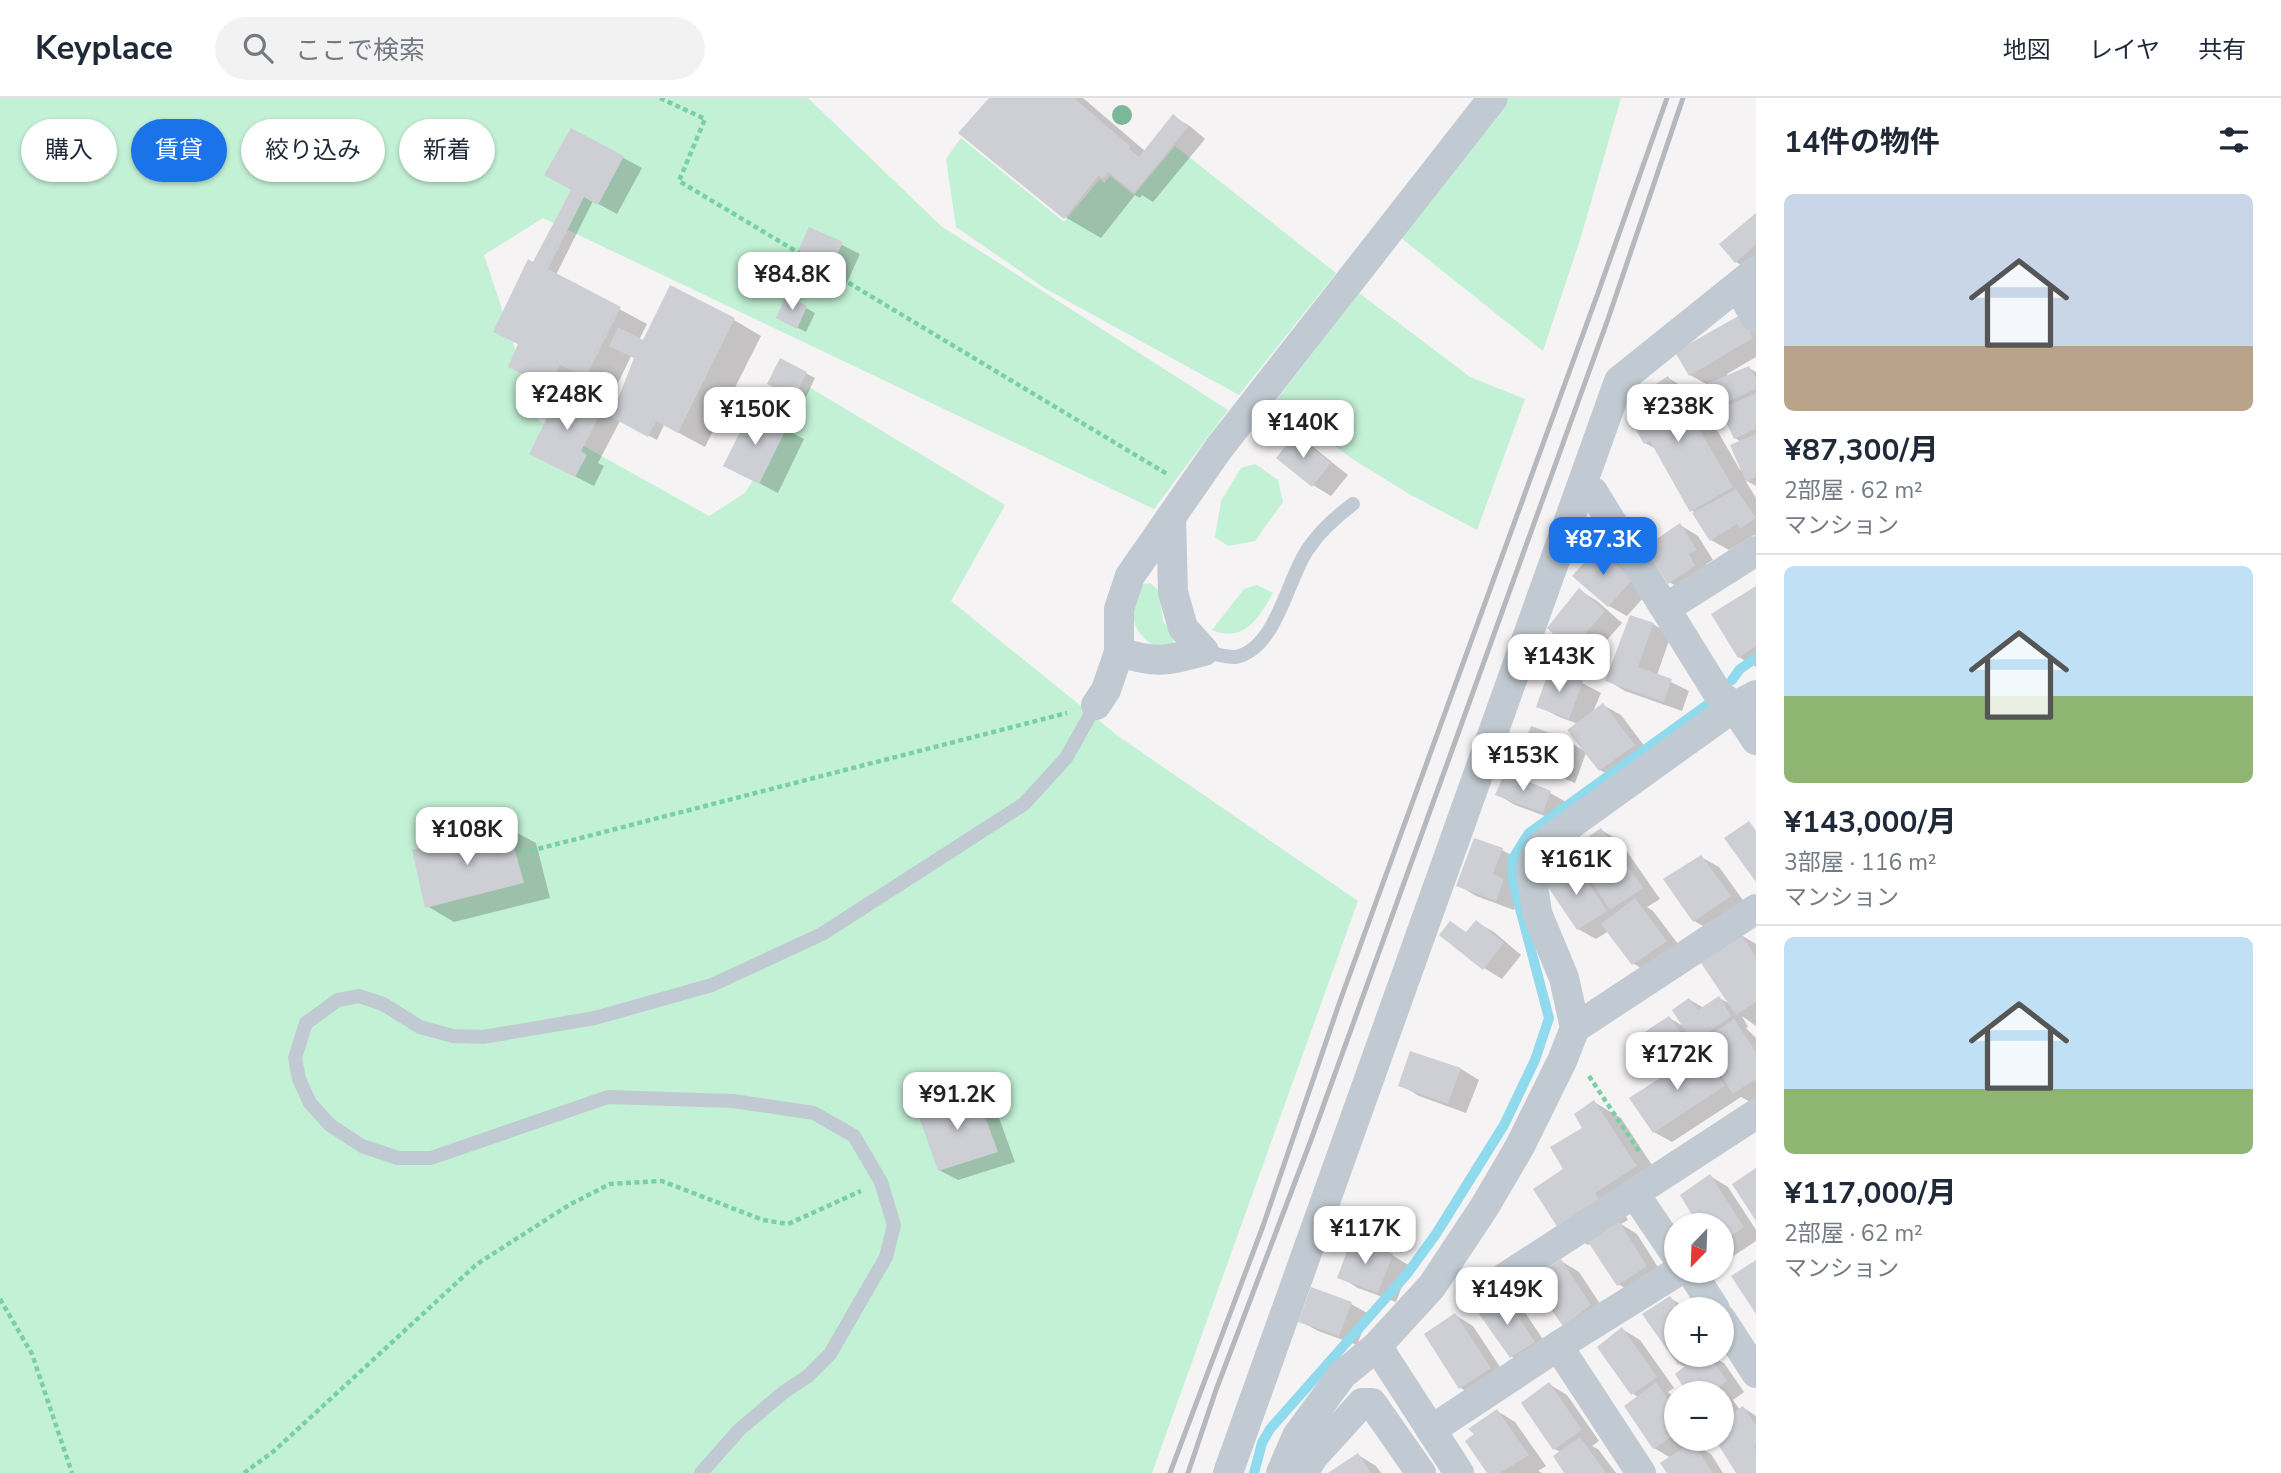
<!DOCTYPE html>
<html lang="ja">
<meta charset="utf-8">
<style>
body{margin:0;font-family:"Nunito Sans","Noto Sans JP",sans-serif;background:#f2f2f3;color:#1f2937;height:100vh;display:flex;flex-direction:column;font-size:26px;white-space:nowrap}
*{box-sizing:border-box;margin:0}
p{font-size:23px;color:#747a83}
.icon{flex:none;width:38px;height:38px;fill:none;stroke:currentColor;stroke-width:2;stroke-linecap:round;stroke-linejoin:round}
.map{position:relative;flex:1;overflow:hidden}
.sheet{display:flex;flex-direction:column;background:#fff;width:525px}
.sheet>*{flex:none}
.banner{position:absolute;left:21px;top:21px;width:665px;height:63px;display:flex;gap:14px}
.needle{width:46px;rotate:203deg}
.tools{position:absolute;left:1664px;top:1115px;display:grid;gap:14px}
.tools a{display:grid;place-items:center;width:70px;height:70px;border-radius:50%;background:#fff;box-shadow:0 2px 5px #0004;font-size:35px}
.price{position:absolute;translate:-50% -60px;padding:0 16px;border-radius:14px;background:#fff;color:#222;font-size:23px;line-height:46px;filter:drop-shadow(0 2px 4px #0008)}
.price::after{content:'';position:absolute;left:50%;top:42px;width:21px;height:16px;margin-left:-10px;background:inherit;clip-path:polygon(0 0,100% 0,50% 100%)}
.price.current{background:#1a73e8;color:#fff}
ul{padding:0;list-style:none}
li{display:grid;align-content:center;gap:14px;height:371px;padding:0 28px}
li+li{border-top:2px solid #e0e1e3}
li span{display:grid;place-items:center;height:217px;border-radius:10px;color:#555}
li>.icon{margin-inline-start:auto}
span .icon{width:126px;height:126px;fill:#fffc;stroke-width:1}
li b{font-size:30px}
h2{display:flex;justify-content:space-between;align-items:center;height:84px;padding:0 28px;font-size:30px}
.pill{padding:0 24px;border-radius:32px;background:#fff;box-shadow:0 2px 5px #0004;font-size:24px;line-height:63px}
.pill.current{background:#1a73e8;color:#fff}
header{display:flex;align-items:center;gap:42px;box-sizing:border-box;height:98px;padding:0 35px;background:#fff;border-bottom:2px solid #e0e1e3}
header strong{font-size:33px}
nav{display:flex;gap:38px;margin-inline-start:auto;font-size:24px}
.search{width:490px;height:63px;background:#f2f2f3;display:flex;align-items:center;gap:18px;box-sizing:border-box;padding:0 24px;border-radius:38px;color:#747a83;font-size:26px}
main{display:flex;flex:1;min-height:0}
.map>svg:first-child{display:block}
.green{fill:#c3f1d5}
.shadow{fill:#0003;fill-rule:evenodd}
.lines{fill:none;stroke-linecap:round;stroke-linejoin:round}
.stream{stroke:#90daee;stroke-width:10}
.building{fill:#cdcfd5}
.path{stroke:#7ad0a6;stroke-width:4.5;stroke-dasharray:5 3.5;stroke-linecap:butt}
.service{stroke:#c1cad2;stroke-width:14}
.minor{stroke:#c1cad2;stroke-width:30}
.rail{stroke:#b5b8bd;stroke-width:5}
.tree{fill:#7bb799}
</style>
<header>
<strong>Keyplace</strong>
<div class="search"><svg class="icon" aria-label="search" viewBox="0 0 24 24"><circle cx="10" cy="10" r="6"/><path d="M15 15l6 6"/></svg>ここで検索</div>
<nav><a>地図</a><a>レイヤ</a><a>共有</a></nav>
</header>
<main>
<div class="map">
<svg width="1756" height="1375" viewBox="0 0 1756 1375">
<rect width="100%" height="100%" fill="#f5f3f3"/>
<g class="green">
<polygon points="0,0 808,0 941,128 1228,312 1154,411 543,120 484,157 539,323 709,418 745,395 809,289 1005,407 951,503 1118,638 1358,803 1152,1375 0,1375"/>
<polygon points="1509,0 1621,0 1580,142 1543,253 1400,139"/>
<polygon points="961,40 1064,124 1100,81 1104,85 1110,78 1134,97 1175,48 1336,175 1239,297 1046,191 956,129 946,61"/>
<polygon points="1359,195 1470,279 1525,301 1477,432 1411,397 1354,362 1275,304"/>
<polygon points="1255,366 1278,382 1283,404 1255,443 1228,448 1215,439 1221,403 1241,370"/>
<path d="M1150 485 1159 493 1163 523 1173 538V547L1156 550C1128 530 1130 515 1142 486Z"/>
<path d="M1257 487 1273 495C1260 518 1244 546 1212 532L1244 491Z"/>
</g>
<g class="shadow">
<polygon points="991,0 1083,0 1145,53 1173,18 1191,29 1205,41 1153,104 1142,97 1140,100 1135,97 1101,140 1065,119"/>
<path d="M572 32 642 70 617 116 593 103 556 177 647 226 639 242 644 244 734 222 761 238 705 349 664 327 657 342 620 323 598 365 604 368 594 388 549 365 561 295 510 268 520 247 495 233 534 166 573 92ZM631 258 636 260 614 317 580 299 588 281 614 294Z"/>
<polygon points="1756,118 1756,173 1754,175 1736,164"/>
<polygon points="810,131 860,156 845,189 795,165"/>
<polygon points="787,200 815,215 806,234 786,224"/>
<path d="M1756 228V259L1727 276 1728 279 1749 270 1756 274V388L1745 382 1756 400V438L1754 437 1729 452 1711 442 1696 415 1691 412 1656 351 1645 345 1668 280 1699 298 1708 287 1690 277 1677 255ZM1706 313 1724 324 1727 322 1735 340 1741 344 1742 371 1740 372Z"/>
<polygon points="780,262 815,280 804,303 777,290"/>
<polygon points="751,314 804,341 778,395 743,377"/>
<polygon points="1295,338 1313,349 1348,377 1331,398 1313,387"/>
<polygon points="1680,427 1698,438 1713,462 1706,466 1712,478 1688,495 1669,484"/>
<polygon points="1598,452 1616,462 1650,492 1627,518 1609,508 1575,478"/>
<polygon points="1756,490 1756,569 1739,559"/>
<polygon points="1579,492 1597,503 1622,525 1590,561 1572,551 1549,529"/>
<polygon points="1653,526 1671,537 1657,577 1689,593 1682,613 1625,593 1607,582"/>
<polygon points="1551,572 1582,585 1601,595 1593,614 1603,607 1621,617 1652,658 1618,682 1600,672 1586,655 1575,685 1539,670 1521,659 1532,630 1569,644 1585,653 1578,626 1557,618 1539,608"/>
<polygon points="1550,695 1568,705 1561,724 1515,707 1497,696"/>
<polygon points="508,730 536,745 550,800 454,824 427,808"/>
<polygon points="1601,732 1619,742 1660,801 1647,809 1653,813 1684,854 1652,877 1634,866 1609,833 1596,841 1578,831 1576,768 1588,775"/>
<polygon points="1502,752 1520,762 1510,787 1521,793 1514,812 1476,798 1458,787"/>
<polygon points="1701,759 1719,769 1748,809 1712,833 1694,823"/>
<polygon points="1476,824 1494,834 1521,857 1502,881 1484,870"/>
<polygon points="1741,837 1756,846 1756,928 1742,918 1748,929 1746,930 1756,940 1756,1002 1752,1005 1741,999 1672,1044 1654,1034 1664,979 1650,971 1669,920 1685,929 1690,902 1704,910 1719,900 1732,907"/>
<polygon points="1411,955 1461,971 1479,982 1466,1015 1419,998 1401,987"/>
<polygon points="976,996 994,1006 1015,1064 958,1082 939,1072"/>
<polygon points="1594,1004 1621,1020 1663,1084 1621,1111 1628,1122 1621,1126 1637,1136 1664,1179 1637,1197 1618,1186 1591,1145 1588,1147 1561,1131 1565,1072"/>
<polygon points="1710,1078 1728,1089 1756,1132 1756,1143 1732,1159 1722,1154 1722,1127 1700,1127"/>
<polygon points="1392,1157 1410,1168 1396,1204 1358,1190 1340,1179"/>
<polygon points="1561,1163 1579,1174 1608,1218 1564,1226"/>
<polygon points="1504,1199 1522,1210 1552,1255 1529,1269 1511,1258"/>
<polygon points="1670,1200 1688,1211 1676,1211 1676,1256 1721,1256 1722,1258 1718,1262 1724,1265 1744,1294 1733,1302 1740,1312 1744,1310 1756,1318 1756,1375 1738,1375 1722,1340 1722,1295 1689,1295 1686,1269 1679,1266 1645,1217"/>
<polygon points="1351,1206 1369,1216 1357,1247 1318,1233 1300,1223"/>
<polygon points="1455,1217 1473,1228 1508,1281 1479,1301 1461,1290 1426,1237"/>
<polygon points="1622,1231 1640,1242 1674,1290 1668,1294 1676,1301 1676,1340 1704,1340 1694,1347 1711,1356 1723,1375 1669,1375 1671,1360 1654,1350 1638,1299 1632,1295"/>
<polygon points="1549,1286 1567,1297 1599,1343 1592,1348 1598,1351 1616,1375 1566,1375 1561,1354 1554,1351"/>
<polygon points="1497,1313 1515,1324 1546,1368 1538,1373 1542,1375 1489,1375"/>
<polygon points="1358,1357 1376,1368 1381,1375 1332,1375"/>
</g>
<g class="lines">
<g class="stream">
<polyline points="1732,582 1740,571 1756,560"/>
<polyline points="1254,1375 1262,1345 1270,1331 1407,1176 1436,1136 1504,1027 1535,962 1549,920 1513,784 1512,762 1529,735 1707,607"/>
</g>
</g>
<g class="building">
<polygon points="989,0 1074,0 1130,48 1129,51 1139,59 1173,16 1188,29 1134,95 1108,74 1103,81 1099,77 1064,121 958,35"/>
<polygon points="571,30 624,58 598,107 584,99 548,171 621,209 586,279 560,267 550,289 508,269 518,246 493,234 528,161 533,164 571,92 544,77"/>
<polygon points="1756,115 1756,147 1735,165 1719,146"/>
<polygon points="809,129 843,144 826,180 792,165"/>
<polygon points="670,187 735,220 678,335 656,323 648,339 611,319 634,260 609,248 618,229 643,242"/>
<polygon points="786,198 807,208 797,231 776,220"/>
<polygon points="1740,217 1753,240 1689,278 1675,254"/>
<polygon points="780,260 807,274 795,300 767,286"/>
<polygon points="1749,268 1756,281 1756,291 1704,314 1694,291"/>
<polygon points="1668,278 1733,389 1690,414 1650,343 1644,346 1627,316 1632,313 1627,305"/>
<polygon points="563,288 604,309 581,353 587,357 575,379 529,356"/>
<polygon points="1756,295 1756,331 1734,341 1720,311"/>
<polygon points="751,312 787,329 759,386 723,368"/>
<polygon points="1295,336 1331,365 1312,389 1276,360"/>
<polygon points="1756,336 1756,379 1746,384 1730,347"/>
<polygon points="1736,391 1756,420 1740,431 1737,426 1710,443 1692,415"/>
<polygon points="1680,425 1697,452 1689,456 1695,468 1668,486 1645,449"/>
<polygon points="1598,450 1633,481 1608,509 1572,478"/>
<polygon points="1756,488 1756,548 1738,560 1711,516"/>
<polygon points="1579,490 1605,513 1571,552 1547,530"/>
<polygon points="1630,517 1654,525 1638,569 1672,581 1664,604 1605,583"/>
<polygon points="1550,570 1583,583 1569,621 1536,609"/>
<polygon points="1603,605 1635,647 1599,673 1567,632"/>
<polygon points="1531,628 1569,642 1557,676 1519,660"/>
<polygon points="1505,674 1551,693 1543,715 1495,697"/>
<polygon points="1749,723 1756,733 1756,784 1724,740"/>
<polygon points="508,728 524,785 425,810 412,752"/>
<polygon points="1601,730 1643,790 1610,812 1570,751"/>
<polygon points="1474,740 1503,750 1493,776 1504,781 1496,803 1456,788"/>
<polygon points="1701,757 1731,798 1693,824 1663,781"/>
<polygon points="1576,766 1607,813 1577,832 1546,786"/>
<polygon points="1635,800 1667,843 1632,867 1601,826"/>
<polygon points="1476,822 1504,845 1483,872 1439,837 1450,823 1466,834"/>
<polygon points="1740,835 1756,858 1756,904 1736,917 1699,862"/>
<polygon points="1719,898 1731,918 1693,945 1672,912 1689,900 1698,912"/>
<polygon points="1669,918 1689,947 1649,972 1631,943"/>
<polygon points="1734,921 1756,954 1756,981 1733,996 1699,945"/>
<polygon points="1410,953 1461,970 1448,1006 1398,988"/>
<polygon points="1702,953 1725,988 1653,1035 1629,1000"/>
<polygon points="976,994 998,1054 938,1073 917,1013"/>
<polygon points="1594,1002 1637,1068 1595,1095 1601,1106 1560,1133 1533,1091 1563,1071 1550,1049 1582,1030 1574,1016"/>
<polygon points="1756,1070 1756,1123 1732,1086"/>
<polygon points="1710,1076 1744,1129 1722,1144 1722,1127 1698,1127 1680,1097"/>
<polygon points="1619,1123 1647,1168 1617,1188 1588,1144"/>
<polygon points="1352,1140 1393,1156 1378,1195 1337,1180"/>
<polygon points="1561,1161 1591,1207 1563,1228 1530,1182"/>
<polygon points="1756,1162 1756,1216 1731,1178"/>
<polygon points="1311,1189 1352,1204 1339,1238 1298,1224"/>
<polygon points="1504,1197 1535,1244 1510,1260 1479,1216"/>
<polygon points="1670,1198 1679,1211 1676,1211 1676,1256 1693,1256 1678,1267 1642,1216"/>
<polygon points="1455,1215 1491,1270 1459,1291 1424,1236"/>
<polygon points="1622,1229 1657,1279 1631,1297 1597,1249"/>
<polygon points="1700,1256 1708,1256 1727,1283 1716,1291 1719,1295 1687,1295 1675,1276"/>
<polygon points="1549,1284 1582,1332 1553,1352 1521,1305"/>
<polygon points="1656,1284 1676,1313 1676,1336 1653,1351 1624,1308"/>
<polygon points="1743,1308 1756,1327 1756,1348 1754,1349 1756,1352 1756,1375 1736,1375 1714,1340 1722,1340 1722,1322"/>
<polygon points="1497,1311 1529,1357 1500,1375 1487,1375 1465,1343 1474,1336 1468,1331"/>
<polygon points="1580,1339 1606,1375 1564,1375 1553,1358"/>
<polygon points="1692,1344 1713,1375 1667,1375 1660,1365"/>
<polygon points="1358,1355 1371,1375 1328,1375"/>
</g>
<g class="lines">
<g class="path">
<polyline points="660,0 705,21 679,83 1167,376"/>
<polyline points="522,755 1067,615"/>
<polyline points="1589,978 1640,1055"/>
<polyline points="0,1201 32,1256 72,1375"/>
<polyline points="244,1375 274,1353 477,1166 569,1107 610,1086 662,1083 763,1122 788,1126 861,1093"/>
</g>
<g class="service">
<path d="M1204 553C1213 555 1227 560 1236 559 1277 550 1287 481 1308 451 1320 433 1337 418 1353 406"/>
<polyline points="701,1375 740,1331 784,1294 808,1278 830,1256 886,1159 894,1127 881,1084 854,1038 814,1015 733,1003 608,999 431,1060 398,1060 362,1048 330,1027 310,1005 299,981 295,960 306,925 338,902 359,898 383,906 420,929 453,938 483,939 595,920 712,887 822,836 1024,706 1066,660 1096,607"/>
</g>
<g class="minor">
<polyline points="1738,189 1756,220"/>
<polyline points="1582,389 1593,394 1717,594 1734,609 1756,642"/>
<polyline points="1666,510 1756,453"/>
<path d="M1119 554C1158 566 1166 563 1204 553L1183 530 1173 494 1171 419"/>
<polyline points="1096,607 1106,592 1119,554 1119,511 1130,478 1219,350 1493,0"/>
<polyline points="1575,930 1756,811"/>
<polyline points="1634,1095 1676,1157"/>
<polyline points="1690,1172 1715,1211"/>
<polyline points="1478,1197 1756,1016"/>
<polyline points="1722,1222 1756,1275"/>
<polyline points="1377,1248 1459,1375"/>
<polyline points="1558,1248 1641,1375"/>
<polyline points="1431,1332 1558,1248 1680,1172"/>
<polyline points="1228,1375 1619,283 1756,173"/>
<polyline points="1281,1375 1297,1338 1342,1277 1377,1248 1432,1188 1485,1108 1520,1048 1562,963 1575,930 1564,880 1537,815 1531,773 1534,760 1542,747 1734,609 1756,597"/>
<polyline points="1303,1375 1313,1359 1362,1305 1372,1305 1421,1375"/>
</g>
<g class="rail">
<polyline points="1170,1375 1263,1128 1340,903 1598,195 1667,0"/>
<polyline points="1188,1375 1216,1292 1311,1042 1608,221 1683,0"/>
</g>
</g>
<circle class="tree" cx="1122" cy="17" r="10"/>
</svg>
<div class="tools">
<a><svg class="needle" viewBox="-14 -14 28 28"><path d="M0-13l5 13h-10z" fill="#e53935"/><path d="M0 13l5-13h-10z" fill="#747a83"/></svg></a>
<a>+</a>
<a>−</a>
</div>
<b class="price" style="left:792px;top:214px">¥84.8K</b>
<b class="price" style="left:567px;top:334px">¥248K</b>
<b class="price" style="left:1678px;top:346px">¥238K</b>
<b class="price" style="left:755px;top:349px">¥150K</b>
<b class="price" style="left:1303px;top:362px">¥140K</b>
<b class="price current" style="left:1603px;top:479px">¥87.3K</b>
<b class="price" style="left:1559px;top:596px">¥143K</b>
<b class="price" style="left:1523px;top:695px">¥153K</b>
<b class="price" style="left:467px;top:769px">¥108K</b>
<b class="price" style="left:1576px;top:799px">¥161K</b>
<b class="price" style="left:1677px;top:994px">¥172K</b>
<b class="price" style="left:957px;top:1034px">¥91.2K</b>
<b class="price" style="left:1365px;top:1168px">¥117K</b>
<b class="price" style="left:1507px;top:1229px">¥149K</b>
<div class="banner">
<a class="pill">購入</a>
<a class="pill current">賃貸</a>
<a class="pill">絞り込み</a>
<a class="pill">新着</a>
</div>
</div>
<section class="sheet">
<h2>14件の物件<svg class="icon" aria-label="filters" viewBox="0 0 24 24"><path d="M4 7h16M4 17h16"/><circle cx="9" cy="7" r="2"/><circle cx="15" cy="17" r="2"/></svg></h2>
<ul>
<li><span style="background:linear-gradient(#c9d6e8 70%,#b9a48a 0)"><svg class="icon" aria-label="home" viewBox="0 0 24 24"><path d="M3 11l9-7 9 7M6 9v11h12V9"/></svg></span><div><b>¥87,300/月</b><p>2部屋 · 62 m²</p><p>マンション</p></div></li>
<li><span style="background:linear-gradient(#bfe0f5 60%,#8fb573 0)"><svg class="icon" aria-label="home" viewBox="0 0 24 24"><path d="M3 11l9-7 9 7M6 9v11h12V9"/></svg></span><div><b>¥143,000/月</b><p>3部屋 · 116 m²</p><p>マンション</p></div></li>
<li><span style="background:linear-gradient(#bfe0f5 70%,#8fb573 0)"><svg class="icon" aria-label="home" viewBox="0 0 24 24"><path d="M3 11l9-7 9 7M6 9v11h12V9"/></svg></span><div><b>¥117,000/月</b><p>2部屋 · 62 m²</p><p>マンション</p></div></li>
</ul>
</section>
</main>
